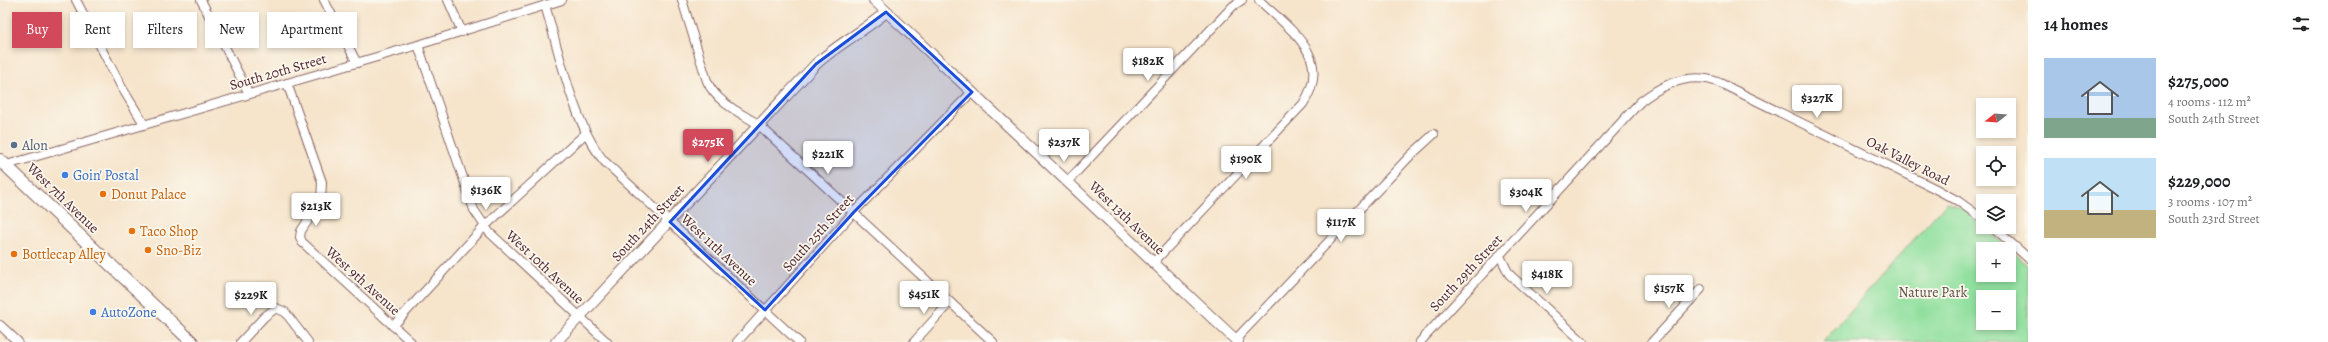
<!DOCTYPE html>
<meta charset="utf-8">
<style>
body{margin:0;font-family:Alegreya,serif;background:#f6f6f6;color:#202124;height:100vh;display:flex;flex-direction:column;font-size:15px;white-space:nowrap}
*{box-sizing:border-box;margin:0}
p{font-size:13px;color:#757577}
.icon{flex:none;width:22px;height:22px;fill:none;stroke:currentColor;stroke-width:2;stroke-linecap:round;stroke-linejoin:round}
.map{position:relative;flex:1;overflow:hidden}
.sheet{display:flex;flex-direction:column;background:#fff;width:300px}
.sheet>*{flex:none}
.banner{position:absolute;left:12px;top:12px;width:380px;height:36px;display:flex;gap:8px}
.needle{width:26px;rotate:253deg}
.controls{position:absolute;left:1976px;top:98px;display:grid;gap:8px}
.controls a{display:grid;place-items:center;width:40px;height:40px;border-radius:0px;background:#fff;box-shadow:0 2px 6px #0003;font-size:20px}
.price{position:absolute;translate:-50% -34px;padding:0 9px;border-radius:4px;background:#fff;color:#222;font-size:13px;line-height:26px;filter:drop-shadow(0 1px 2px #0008)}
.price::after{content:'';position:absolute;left:50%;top:24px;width:12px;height:9px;margin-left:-6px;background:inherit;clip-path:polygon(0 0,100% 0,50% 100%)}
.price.selected{background:#d1495b;color:#fff}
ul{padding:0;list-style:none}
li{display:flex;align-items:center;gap:12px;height:100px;padding:0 16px}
li span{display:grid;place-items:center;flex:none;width:112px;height:80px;border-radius:0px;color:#555}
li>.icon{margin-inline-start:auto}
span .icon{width:48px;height:48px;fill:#fffc;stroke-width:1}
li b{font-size:17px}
h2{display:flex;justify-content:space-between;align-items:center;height:48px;padding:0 16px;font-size:17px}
.tag{padding:0 14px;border-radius:0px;background:#fff;box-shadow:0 2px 6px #0003;font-size:14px;line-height:36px}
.tag.selected{background:#d1495b;color:#fff}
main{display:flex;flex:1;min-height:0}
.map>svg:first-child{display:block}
.green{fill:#91e09f;stroke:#6e8065;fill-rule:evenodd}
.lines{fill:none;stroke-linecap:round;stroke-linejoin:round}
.minor-casing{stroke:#866463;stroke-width:10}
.tertiary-casing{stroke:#866463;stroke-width:12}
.primary-casing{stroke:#866463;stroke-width:14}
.minor{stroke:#fff;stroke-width:8}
.tertiary{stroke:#fff;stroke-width:10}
.primary{stroke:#fff;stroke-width:12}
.marked{fill:#1d4ed8;fill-opacity:0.2;stroke:#1d4ed8;stroke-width:3;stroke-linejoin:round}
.service-dot{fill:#5c6f8a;stroke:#fbf7ec;stroke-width:1.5}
.shop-dot{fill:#3f7fe0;stroke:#fbf7ec;stroke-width:1.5}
.food-dot{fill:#e8710a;stroke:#fbf7ec;stroke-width:1.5}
.labels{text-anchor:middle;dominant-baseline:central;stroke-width:3.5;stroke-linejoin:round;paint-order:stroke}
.street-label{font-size:14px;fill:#4a1f2b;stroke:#fbf7ec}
.service-label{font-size:14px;fill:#4e5e75;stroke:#fbf7ec;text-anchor:start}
.shop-label{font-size:14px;fill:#366cbe;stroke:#fbf7ec;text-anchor:start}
.food-label{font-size:14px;fill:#c56008;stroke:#fbf7ec;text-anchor:start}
.park-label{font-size:14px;fill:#5c4f48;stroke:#fbf7ec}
</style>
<main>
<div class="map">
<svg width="2028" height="342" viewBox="0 0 2028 342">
<rect width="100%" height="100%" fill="#fbf7ec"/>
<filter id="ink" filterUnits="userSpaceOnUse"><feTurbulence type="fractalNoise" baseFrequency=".025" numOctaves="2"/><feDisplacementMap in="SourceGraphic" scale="8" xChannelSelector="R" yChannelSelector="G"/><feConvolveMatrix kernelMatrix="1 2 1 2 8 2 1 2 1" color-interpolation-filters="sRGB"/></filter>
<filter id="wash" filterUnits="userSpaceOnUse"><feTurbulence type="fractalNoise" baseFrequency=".012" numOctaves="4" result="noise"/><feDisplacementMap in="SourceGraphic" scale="16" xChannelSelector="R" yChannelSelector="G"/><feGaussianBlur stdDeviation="0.9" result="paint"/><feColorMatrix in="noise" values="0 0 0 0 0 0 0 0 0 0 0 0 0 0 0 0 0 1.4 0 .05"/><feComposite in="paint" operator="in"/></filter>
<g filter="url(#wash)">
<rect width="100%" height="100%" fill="#f6e4cb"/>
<path class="green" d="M1947 202 1961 208 2028 265V342H1823ZM1983 249H2009V275H1983ZM1983 297H2009V323H1983Z"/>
</g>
<g filter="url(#ink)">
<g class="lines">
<g class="minor-casing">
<g id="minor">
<polyline points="76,0 121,86 144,124"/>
<polyline points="201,0 249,94"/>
<polyline points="324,0 357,63"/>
<polyline points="448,0 462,32"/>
<path d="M682 0 707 81C716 102 739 112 758 124L993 342"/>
<path d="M545 5C559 52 574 125 604 161L799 342"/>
<polyline points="418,45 474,210 489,232 607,342"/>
<polyline points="287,83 322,182 321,201 301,231 300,237 302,242 411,342"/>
<polyline points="3,166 418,45 562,0"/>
<polyline points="1068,181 1233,6 1242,0"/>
<polyline points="1993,227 2028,258"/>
<polyline points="1500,256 1509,274 1583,342"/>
<path d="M1153 263 1303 104C1334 57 1290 30 1259 0"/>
<polyline points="0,325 18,342"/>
<polyline points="393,326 484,227 586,133"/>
<polyline points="1235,340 1410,156 1434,134"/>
<polyline points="241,342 264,317 276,308 285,312 308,342"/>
<polyline points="737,342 854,212 972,92"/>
<polyline points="914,342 950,302"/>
<path d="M1420 342 1640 102C1664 83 1691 71 1720 83L1934 188 1958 201 1983 219"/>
<polyline points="1652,342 1701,289"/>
</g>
</g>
<g class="tertiary-casing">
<g id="tertiary">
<polyline points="874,0 1238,342"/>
<path d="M556 342 816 64C838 44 864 31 886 12"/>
</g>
</g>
<g class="primary-casing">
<polyline id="primary" points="0,160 192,342"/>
</g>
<use href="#minor" class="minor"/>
<use href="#tertiary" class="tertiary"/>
<use href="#primary" class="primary"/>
</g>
</g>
<path class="marked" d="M886 12 972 92 854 212 765 310 670 222 816 64Z"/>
<circle class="service-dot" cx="14" cy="145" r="4"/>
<g class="shop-dot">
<circle cx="65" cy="175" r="4"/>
<circle cx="93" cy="312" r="4"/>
</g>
<g class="food-dot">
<circle cx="103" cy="194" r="4"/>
<circle cx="132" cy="231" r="4"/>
<circle cx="148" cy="250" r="4"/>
<circle cx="14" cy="254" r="4"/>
</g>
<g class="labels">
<g class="street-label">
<text transform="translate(278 72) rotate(-16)">South 20th Street</text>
<text transform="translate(1908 161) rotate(27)">Oak Valley Road</text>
<text transform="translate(63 198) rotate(44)">West 7th Avenue</text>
<text transform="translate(1127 218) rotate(44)">West 13th Avenue</text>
<text transform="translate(648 223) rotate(-47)">South 24th Street</text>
<text transform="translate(818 233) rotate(-48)">South 25th Street</text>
<text transform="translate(719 250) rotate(43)">West 11th Avenue</text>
<text transform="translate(545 267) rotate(43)">West 10th Avenue</text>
<text transform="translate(1466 273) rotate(-47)">South 29th Street</text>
<text transform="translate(363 281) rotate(42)">West 9th Avenue</text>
</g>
<g class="service-label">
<text x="22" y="145">Alon</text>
</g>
<g class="shop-label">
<text x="73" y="175">Goin' Postal</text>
<text x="101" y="312">AutoZone</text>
</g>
<g class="food-label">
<text x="111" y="194">Donut Palace</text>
<text x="140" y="231">Taco Shop</text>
<text x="156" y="250">Sno-Biz</text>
<text x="22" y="254">Bottlecap Alley</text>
</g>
<g class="park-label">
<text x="1933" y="292">Nature Park</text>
</g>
</g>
</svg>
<div class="controls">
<a><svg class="needle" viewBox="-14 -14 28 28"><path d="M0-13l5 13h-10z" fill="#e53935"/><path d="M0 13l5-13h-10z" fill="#757577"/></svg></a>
<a><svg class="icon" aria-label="locate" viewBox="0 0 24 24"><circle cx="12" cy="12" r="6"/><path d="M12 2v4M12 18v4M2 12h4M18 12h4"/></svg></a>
<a><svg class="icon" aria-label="layers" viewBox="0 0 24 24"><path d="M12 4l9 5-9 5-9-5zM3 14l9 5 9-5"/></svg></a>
<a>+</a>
<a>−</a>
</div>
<b class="price" style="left:1148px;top:82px">$182K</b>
<b class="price" style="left:1817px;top:119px">$327K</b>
<b class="price selected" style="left:708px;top:163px">$275K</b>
<b class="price" style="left:1064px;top:163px">$237K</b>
<b class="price" style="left:828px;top:175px">$221K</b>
<b class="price" style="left:1246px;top:180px">$190K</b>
<b class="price" style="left:486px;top:211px">$136K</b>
<b class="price" style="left:1526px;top:213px">$304K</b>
<b class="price" style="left:316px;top:227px">$213K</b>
<b class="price" style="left:1341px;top:243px">$117K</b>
<b class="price" style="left:1547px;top:295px">$418K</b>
<b class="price" style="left:1669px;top:309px">$157K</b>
<b class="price" style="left:924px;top:315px">$451K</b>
<b class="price" style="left:251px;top:316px">$229K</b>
<div class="banner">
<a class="tag selected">Buy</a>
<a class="tag">Rent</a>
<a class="tag">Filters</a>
<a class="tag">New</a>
<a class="tag">Apartment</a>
</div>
</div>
<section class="sheet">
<h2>14 homes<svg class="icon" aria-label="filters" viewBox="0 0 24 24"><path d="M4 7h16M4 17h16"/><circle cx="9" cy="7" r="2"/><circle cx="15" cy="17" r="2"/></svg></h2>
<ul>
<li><span style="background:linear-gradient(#a9c7e8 75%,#7fa58c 0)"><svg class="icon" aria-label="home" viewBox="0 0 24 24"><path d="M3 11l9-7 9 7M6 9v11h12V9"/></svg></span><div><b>$275,000</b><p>4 rooms · 112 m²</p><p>South 24th Street</p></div></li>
<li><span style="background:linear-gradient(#bfe0f5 65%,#c2b280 0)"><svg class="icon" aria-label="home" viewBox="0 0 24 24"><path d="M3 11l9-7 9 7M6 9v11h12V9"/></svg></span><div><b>$229,000</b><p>3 rooms · 107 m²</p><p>South 23rd Street</p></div></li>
</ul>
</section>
</main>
